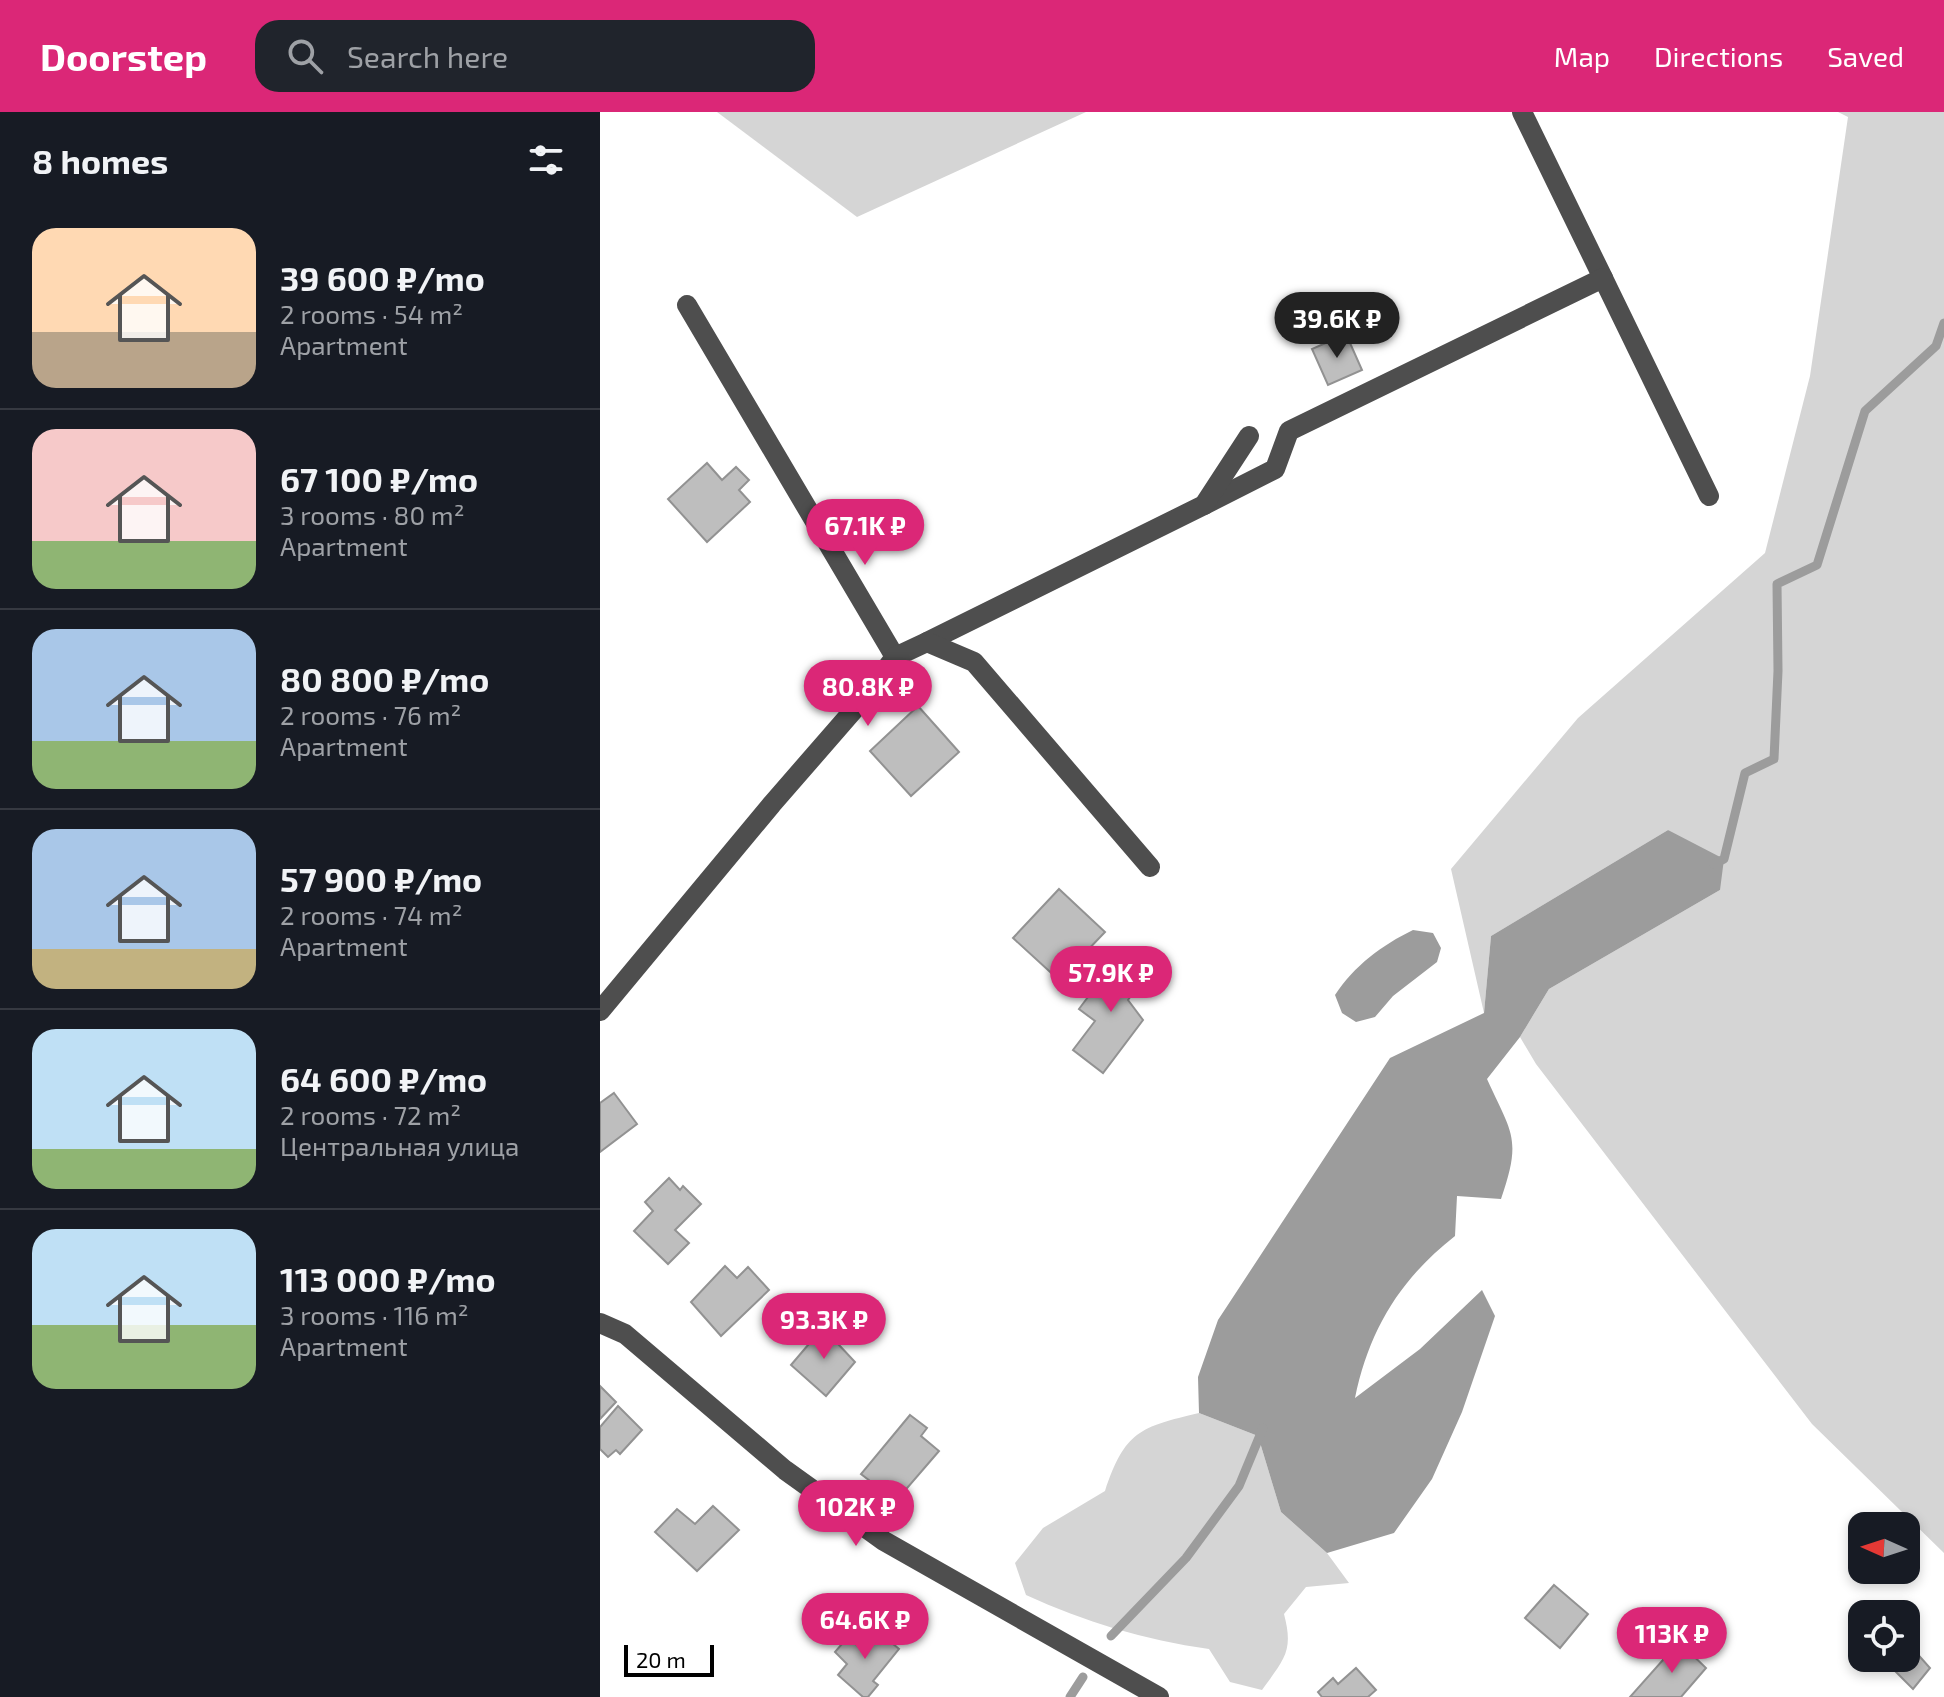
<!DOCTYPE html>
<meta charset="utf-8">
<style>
body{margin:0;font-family:"Exo 2",sans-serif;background:#20242c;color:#f1f3f6;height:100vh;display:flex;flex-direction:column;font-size:30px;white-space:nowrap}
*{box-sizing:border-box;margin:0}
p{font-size:26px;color:#9ea1a6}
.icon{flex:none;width:44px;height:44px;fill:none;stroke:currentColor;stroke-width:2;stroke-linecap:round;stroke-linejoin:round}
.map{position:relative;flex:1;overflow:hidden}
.side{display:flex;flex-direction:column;background:#171b24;width:600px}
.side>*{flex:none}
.needle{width:52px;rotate:273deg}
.controls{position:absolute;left:1248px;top:1400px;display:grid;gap:16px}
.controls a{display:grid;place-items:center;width:72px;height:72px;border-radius:16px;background:#171b24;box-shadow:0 4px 12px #0003;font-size:40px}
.scale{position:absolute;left:24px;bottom:20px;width:90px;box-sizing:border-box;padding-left:8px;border:4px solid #000;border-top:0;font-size:22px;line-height:28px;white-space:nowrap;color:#000;-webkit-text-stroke:6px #fff;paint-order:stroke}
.price{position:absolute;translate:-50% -68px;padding:0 18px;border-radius:28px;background:#db2777;color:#fff;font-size:26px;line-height:52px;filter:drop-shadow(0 2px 4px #0008)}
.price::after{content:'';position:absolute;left:50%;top:48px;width:24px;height:18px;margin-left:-12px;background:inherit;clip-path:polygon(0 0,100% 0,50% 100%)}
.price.current{background:#222;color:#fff}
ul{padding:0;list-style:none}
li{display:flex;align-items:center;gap:24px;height:200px;padding:0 32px}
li+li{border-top:2px solid #363941}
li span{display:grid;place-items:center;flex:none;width:224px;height:160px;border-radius:24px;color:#555}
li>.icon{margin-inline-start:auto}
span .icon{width:96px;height:96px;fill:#fffc;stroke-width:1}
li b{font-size:34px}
h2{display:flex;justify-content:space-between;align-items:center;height:96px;padding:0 32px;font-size:34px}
header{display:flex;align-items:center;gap:48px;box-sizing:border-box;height:112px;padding:0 40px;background:#db2777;color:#fff}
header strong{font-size:38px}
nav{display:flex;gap:44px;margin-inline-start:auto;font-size:28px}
.search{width:560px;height:72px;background:#20242c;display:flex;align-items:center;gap:20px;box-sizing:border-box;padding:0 28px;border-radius:24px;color:#9ea1a6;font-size:30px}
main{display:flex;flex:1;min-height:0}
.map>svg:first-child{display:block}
.green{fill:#d5d5d5}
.water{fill:#9c9c9c}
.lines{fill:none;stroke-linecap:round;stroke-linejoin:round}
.stream{stroke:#9c9c9c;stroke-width:9}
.building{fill:#bebebe;stroke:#929292;stroke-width:2}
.minor{stroke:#4e4e4e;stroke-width:20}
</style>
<header>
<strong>Doorstep</strong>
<div class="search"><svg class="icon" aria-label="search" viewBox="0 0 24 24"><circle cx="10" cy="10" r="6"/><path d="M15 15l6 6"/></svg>Search here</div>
<nav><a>Map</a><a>Directions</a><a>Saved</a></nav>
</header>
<main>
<section class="side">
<h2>8 homes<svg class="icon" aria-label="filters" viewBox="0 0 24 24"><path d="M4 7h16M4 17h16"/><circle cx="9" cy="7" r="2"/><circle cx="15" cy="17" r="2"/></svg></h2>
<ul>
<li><span style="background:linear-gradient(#ffd9b3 65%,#b9a48a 0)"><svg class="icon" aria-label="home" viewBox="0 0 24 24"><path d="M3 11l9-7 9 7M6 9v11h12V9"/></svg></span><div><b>39 600 ₽/mo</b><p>2 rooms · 54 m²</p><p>Apartment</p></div></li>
<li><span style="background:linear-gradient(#f6c9c9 70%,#8fb573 0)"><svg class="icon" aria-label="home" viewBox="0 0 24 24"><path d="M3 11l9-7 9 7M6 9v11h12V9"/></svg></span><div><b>67 100 ₽/mo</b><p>3 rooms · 80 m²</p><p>Apartment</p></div></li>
<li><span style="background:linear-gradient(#a9c7e8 70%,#8fb573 0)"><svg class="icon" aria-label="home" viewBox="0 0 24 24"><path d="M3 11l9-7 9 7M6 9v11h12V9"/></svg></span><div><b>80 800 ₽/mo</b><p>2 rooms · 76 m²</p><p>Apartment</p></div></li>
<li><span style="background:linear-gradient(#a9c7e8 75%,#c2b280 0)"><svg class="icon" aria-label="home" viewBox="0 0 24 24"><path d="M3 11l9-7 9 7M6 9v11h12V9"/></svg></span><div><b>57 900 ₽/mo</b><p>2 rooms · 74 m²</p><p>Apartment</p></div></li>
<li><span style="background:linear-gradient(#bfe0f5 75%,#8fb573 0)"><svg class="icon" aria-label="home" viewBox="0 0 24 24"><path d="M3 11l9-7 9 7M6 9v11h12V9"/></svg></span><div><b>64 600 ₽/mo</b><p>2 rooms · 72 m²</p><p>Центральная улица</p></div></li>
<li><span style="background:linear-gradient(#bfe0f5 60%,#8fb573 0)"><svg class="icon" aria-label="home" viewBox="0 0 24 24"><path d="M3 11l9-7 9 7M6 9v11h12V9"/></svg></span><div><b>113 000 ₽/mo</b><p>3 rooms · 116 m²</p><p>Apartment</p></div></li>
</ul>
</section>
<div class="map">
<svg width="1344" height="1585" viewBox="0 0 1344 1585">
<rect width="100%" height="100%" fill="#fff"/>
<g class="green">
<polygon points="117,0 486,0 257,105"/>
<polygon points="1238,0 1344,0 1344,1441 1212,1312 936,952 920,925 949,877 1120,778 1068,718 891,824 884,901 851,757 978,606 1165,441 1210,264 1248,5"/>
<path d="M599 1301 658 1324 681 1400 727 1441 749 1471 706 1475 684 1502C694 1540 684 1547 662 1578L630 1570 609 1537C544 1528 485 1510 426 1483L415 1451 443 1416 505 1379C525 1319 540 1315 599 1301Z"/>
</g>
<g class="water">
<path d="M1068 718 1124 747 1120 778 949 877 920 925 887 967C912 1022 922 1026 901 1087L857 1084 855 1124C800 1167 769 1218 755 1286L820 1237 882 1178 895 1204 862 1300 832 1367 794 1421 727 1441 681 1400 658 1324 599 1301 598 1265 618 1208 790 946 884 901 891 824Z"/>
<path d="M813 818 833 821 841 836 837 850 793 884 775 905 756 910 742 901 735 883C754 854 782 833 813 818Z"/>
</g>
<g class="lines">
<g class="stream">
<polyline points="1114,752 1124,747 1145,661 1174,647 1178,559 1177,472 1217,453 1265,299 1336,234 1344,211"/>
<polyline points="511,1524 586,1446 639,1374 663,1316"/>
<polyline points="470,1585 483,1565"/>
</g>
</g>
<g class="building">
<polygon points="746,222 762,258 728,273 712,237"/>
<polygon points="107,351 122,368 136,355 149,368 139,378 150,390 107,430 68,387"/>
<polygon points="318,594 359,640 311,684 270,639"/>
<polygon points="459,777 505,820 459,868 413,826"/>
<polygon points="521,841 548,861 528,888 543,908 503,961 473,938 495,909 479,897"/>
<polygon points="14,981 37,1012 0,1040 0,991"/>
<polygon points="69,1066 80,1078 83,1074 101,1092 75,1118 89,1131 68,1152 34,1119 53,1099 45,1090"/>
<polygon points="125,1154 137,1166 148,1155 169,1178 121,1224 91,1190"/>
<polygon points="226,1212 243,1226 239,1233 255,1250 226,1284 191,1253"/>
<polygon points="0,1274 16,1290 0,1307"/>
<polygon points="18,1294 42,1318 20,1342 16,1338 8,1345 0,1337 0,1315"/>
<polygon points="310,1303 327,1316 321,1324 339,1339 296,1389 261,1362"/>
<polygon points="113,1394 139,1418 97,1459 55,1420 77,1397 95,1412"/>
<polygon points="954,1473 988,1502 960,1536 925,1506"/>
<polygon points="274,1516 299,1537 273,1569 278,1573 268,1585 263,1585 238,1563 247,1552 235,1540 248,1525 259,1535"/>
<polygon points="1079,1530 1106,1556 1081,1585 1030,1585"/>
<polygon points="1313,1537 1330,1556 1313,1577 1294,1558"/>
<polygon points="756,1556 776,1578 768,1585 722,1585 718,1580 733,1566 738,1572"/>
</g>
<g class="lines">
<g class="minor">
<polyline points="922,0 1003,166"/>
<polyline points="87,193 295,545"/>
<polyline points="604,393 675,357 689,319 1003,166 1109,384"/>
<polyline points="327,530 604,393 649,324"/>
<polyline points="0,899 172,692 259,592 295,545 327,530 374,550 550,755"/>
<polyline points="0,1211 25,1222 185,1358 284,1429 559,1585"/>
</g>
</g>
</svg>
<div class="controls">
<a><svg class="needle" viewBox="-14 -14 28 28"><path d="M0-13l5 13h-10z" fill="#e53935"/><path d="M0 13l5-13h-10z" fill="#9ea1a6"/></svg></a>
<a><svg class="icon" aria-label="locate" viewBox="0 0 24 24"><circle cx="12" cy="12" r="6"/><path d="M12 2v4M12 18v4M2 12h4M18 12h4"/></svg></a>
</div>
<div class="scale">20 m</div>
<b class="price current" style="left:737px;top:248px">39.6K ₽</b>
<b class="price" style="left:265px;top:455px">67.1K ₽</b>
<b class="price" style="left:268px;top:616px">80.8K ₽</b>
<b class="price" style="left:511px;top:902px">57.9K ₽</b>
<b class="price" style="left:224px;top:1249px">93.3K ₽</b>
<b class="price" style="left:256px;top:1436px">102K ₽</b>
<b class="price" style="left:265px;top:1549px">64.6K ₽</b>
<b class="price" style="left:1072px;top:1563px">113K ₽</b>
</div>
</main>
